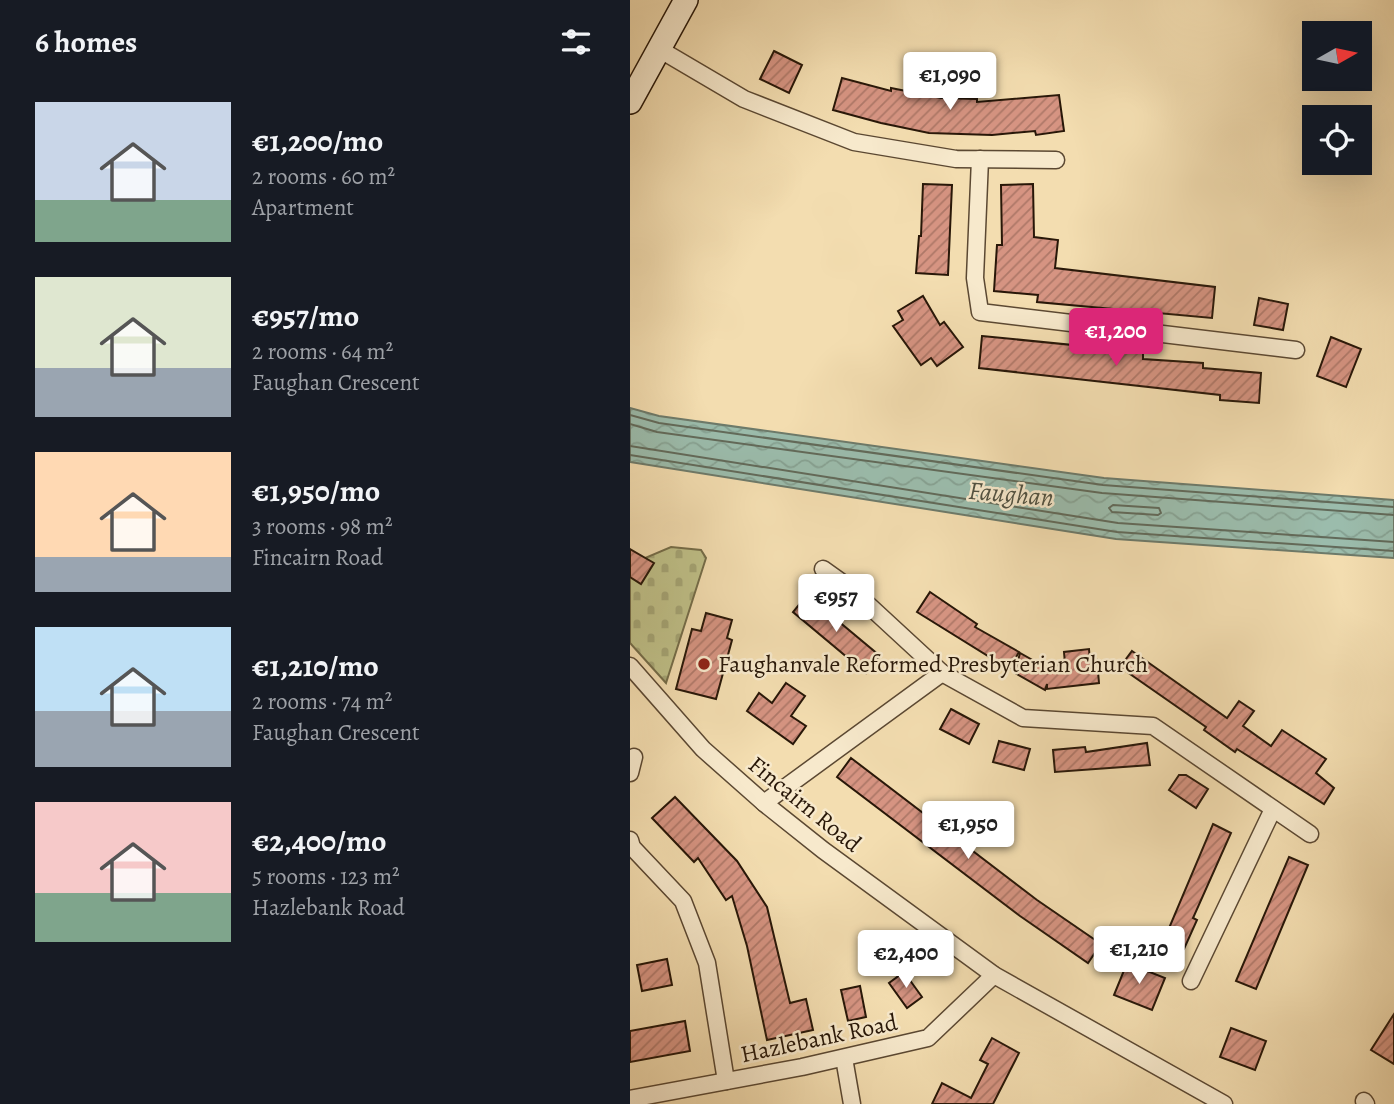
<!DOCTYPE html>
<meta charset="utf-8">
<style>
body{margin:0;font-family:Alegreya,serif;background:#20242c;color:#f1f3f6;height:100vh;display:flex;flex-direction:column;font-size:26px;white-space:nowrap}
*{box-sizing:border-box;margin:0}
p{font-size:23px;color:#9ea1a6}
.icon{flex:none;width:38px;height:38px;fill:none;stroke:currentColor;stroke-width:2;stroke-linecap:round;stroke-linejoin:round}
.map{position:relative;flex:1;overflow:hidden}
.details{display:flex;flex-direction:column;background:#171b24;width:630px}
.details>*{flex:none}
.needle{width:46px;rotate:81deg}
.tools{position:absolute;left:672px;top:21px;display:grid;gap:14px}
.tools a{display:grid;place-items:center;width:70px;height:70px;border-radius:0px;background:#171b24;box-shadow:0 7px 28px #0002;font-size:35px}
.price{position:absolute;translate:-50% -60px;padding:0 16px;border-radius:7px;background:#fff;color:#222;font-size:23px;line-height:46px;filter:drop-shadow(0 2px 4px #0008)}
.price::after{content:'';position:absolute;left:50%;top:42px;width:21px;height:16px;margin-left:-10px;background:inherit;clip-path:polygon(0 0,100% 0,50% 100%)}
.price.selected{background:#db2777;color:#fff}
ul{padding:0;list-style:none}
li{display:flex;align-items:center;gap:21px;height:175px;padding:0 35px}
li span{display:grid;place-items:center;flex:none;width:196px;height:140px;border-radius:0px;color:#555}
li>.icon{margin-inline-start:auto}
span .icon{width:84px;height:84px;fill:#fffc;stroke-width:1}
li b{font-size:30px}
h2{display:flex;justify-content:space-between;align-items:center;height:84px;padding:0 35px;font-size:30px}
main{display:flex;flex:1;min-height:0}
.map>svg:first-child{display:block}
.cemetery{fill:url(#cemetery-stones);stroke:#746c48;stroke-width:2}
.water{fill:url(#water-waves);stroke:#6d7a6a;stroke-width:2}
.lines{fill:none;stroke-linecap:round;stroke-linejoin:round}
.shore{stroke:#626a5a;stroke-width:2}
.building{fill:url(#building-hatch);stroke:#281708;stroke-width:2}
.street-casing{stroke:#5b4832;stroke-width:19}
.secondary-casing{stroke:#281708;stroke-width:26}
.street{stroke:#f7e9cc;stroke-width:16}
.secondary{stroke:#f7e9cc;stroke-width:23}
.poi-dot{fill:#8f2418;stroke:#f7e9cc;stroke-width:2.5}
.labels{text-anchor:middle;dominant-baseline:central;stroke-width:5;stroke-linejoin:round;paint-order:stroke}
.poi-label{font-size:24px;fill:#281708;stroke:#f7e9cc;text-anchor:start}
.street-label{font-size:24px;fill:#281708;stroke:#f7e9cc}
.water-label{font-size:26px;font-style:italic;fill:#505141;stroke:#f7e9cc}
</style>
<main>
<section class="details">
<h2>6 homes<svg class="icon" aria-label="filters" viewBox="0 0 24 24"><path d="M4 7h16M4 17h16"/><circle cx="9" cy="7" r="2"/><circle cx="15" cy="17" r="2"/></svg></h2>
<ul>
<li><span style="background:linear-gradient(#c9d6e8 70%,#7fa58c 0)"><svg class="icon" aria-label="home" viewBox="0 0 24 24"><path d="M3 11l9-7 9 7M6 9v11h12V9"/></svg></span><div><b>€1,200/mo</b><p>2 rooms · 60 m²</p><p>Apartment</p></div></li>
<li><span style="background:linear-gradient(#dfe7d0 65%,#9aa5b1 0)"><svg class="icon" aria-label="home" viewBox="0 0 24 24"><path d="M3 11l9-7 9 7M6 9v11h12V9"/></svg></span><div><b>€957/mo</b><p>2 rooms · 64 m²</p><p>Faughan Crescent</p></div></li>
<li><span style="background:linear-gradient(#ffd9b3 75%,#9aa5b1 0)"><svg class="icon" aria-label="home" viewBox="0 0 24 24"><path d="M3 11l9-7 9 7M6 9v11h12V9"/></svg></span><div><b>€1,950/mo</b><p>3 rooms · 98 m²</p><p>Fincairn Road</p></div></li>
<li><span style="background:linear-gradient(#bfe0f5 60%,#9aa5b1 0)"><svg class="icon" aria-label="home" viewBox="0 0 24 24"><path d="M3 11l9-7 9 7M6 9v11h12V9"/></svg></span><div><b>€1,210/mo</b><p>2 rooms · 74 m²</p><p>Faughan Crescent</p></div></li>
<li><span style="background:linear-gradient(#f6c9c9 65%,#7fa58c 0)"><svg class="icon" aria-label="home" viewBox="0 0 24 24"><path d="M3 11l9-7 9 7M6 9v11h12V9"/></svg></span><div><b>€2,400/mo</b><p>5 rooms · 123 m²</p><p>Hazlebank Road</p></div></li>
</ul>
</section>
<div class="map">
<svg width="764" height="1104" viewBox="0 0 764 1104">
<defs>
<pattern id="cemetery-stones" width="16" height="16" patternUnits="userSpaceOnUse" patternTransform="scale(1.75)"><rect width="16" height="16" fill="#bfc088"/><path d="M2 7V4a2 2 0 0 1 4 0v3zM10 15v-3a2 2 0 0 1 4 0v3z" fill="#a4a474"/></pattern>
<pattern id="water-waves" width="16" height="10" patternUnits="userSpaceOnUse" patternTransform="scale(1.75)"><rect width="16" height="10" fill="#9bbcac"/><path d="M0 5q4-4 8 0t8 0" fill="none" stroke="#86a192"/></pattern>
<pattern id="building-hatch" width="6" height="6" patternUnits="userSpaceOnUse" patternTransform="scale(1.75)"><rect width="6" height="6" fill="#d69482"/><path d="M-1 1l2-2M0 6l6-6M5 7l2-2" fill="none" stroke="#ae7868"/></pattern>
</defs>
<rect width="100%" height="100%" fill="#f3ddb0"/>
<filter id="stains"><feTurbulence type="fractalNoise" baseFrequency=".00286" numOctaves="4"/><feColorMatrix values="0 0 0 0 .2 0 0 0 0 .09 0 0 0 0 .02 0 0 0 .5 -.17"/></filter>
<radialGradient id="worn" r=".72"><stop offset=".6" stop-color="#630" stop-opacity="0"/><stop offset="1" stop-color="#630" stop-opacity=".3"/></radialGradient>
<polygon class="cemetery" points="41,547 71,550 76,558 36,683 0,643 0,577 15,558"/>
<polygon class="water" points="0,408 29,416 474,478 764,500 764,558 486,539 0,462"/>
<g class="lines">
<g class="shore">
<polyline points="0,415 29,423 473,485 764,507"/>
<polyline points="0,424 27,432 472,493 764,515"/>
<polyline points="0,446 488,523 764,542"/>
<polyline points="0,455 487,532 764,551"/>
<polygon points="483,505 529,508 531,513 528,515 482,512 479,508"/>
</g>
</g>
<g class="building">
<polygon points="144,51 172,65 159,93 130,79"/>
<polygon points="212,78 261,91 261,88 311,98 347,99 347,102 429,95 434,131 406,135 405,131 362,135 299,133 251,123 203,110"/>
<polygon points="293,184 322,185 318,275 286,273 289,236 291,236"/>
<polygon points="403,184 404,237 428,240 425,268 585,287 582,318 407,302 408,295 364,291 367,245 372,245 371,185"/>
<polygon points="293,296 310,325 314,322 333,347 307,366 301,358 291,365 263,326 273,320 268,311"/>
<polygon points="629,298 658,304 653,330 624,325"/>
<polygon points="352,336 513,352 513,359 573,363 573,368 631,373 629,403 590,400 590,395 349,368"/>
<polygon points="701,337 731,349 716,387 687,376"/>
<polygon points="0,549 24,563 11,584 0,577"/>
<polygon points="300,592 347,624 345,627 389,652 379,669 287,612"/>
<polygon points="177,595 250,656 236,673 163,612"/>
<polygon points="76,613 102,620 97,638 102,640 86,699 46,689 62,629 71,631"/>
<polygon points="459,649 460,661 467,660 469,683 417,689 417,684 415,690 385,673 390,653 415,667 435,664 434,652"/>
<polygon points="502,651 597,718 609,701 624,711 613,726 641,746 652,730 696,759 686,773 704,788 694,804 607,749 605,752 574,730 576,727 490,667"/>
<polygon points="156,683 175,696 161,716 176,726 163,744 117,711 129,693 142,703"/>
<polygon points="321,709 349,724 339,744 310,729"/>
<polygon points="369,741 400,749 394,770 363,762"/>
<polygon points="517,743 520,765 425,772 423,750 455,747 456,752"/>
<polygon points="221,758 407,900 471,944 458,963 390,916 207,777"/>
<polygon points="549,775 556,775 578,789 566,808 539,790"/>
<polygon points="45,797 107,861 137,907 160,1003 176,999 183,1030 137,1040 117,946 102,896 96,900 68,858 64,862 22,818"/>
<polygon points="583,824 601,833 563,918 567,920 554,949 534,940"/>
<polygon points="659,857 678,865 626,989 606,981"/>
<polygon points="37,959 42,985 12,991 7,965"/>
<polygon points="497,963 535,978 522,1010 484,995"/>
<polygon points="274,972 292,997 277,1008 259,983"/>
<polygon points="230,986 236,1017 218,1021 211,990"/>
<polygon points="764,1014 764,1064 741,1050"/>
<polygon points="55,1021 60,1051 0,1062 0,1031"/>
<polygon points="601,1028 636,1041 625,1070 590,1057"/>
<polygon points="362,1038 389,1053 363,1104 302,1104 312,1083 341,1098 358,1064 350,1060"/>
</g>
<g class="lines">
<g class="street-casing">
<g id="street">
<polyline points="29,49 114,99 224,142 326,159 426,160"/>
<polyline points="350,159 345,278 350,312 666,350"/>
<polyline points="193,569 221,589 312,673 393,718 523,726 680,834"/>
<polyline points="0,666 73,749 134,803 193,850 364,975 594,1104"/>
<polyline points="0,773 4,757"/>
<polyline points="134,803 312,673"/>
<polyline points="0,840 2,847 53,901 77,963 96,1081"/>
<polyline points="561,981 643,809"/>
<polyline points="214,1058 222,1104"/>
<polyline points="0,1099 172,1067 298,1038 364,975"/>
<polyline points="734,1101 736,1104"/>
</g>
</g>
<g class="secondary-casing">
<polyline id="secondary" points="0,102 56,0"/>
</g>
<use href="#street" class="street"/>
<use href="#secondary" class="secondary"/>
</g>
<circle class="poi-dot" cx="74" cy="664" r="7"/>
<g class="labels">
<g class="poi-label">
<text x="88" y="664">Faughanvale Reformed Presbyterian Church</text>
</g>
<g class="street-label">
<text transform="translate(175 804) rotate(39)">Fincairn Road</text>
<text transform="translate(189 1038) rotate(-12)">Hazlebank Road</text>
</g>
<g class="water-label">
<text transform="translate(381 494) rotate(5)">Faughan</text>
</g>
</g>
<rect width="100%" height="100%" filter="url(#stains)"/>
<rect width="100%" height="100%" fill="url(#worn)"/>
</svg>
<div class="tools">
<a><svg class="needle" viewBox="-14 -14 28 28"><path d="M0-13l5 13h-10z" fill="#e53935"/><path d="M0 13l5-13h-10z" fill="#9ea1a6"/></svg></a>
<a><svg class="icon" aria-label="locate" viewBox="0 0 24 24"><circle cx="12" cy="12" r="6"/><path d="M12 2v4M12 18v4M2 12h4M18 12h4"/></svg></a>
</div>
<b class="price" style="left:320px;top:112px">€1,090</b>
<b class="price selected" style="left:486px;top:368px">€1,200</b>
<b class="price" style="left:206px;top:634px">€957</b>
<b class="price" style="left:338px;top:861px">€1,950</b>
<b class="price" style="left:509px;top:986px">€1,210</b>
<b class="price" style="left:276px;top:990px">€2,400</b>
</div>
</main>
